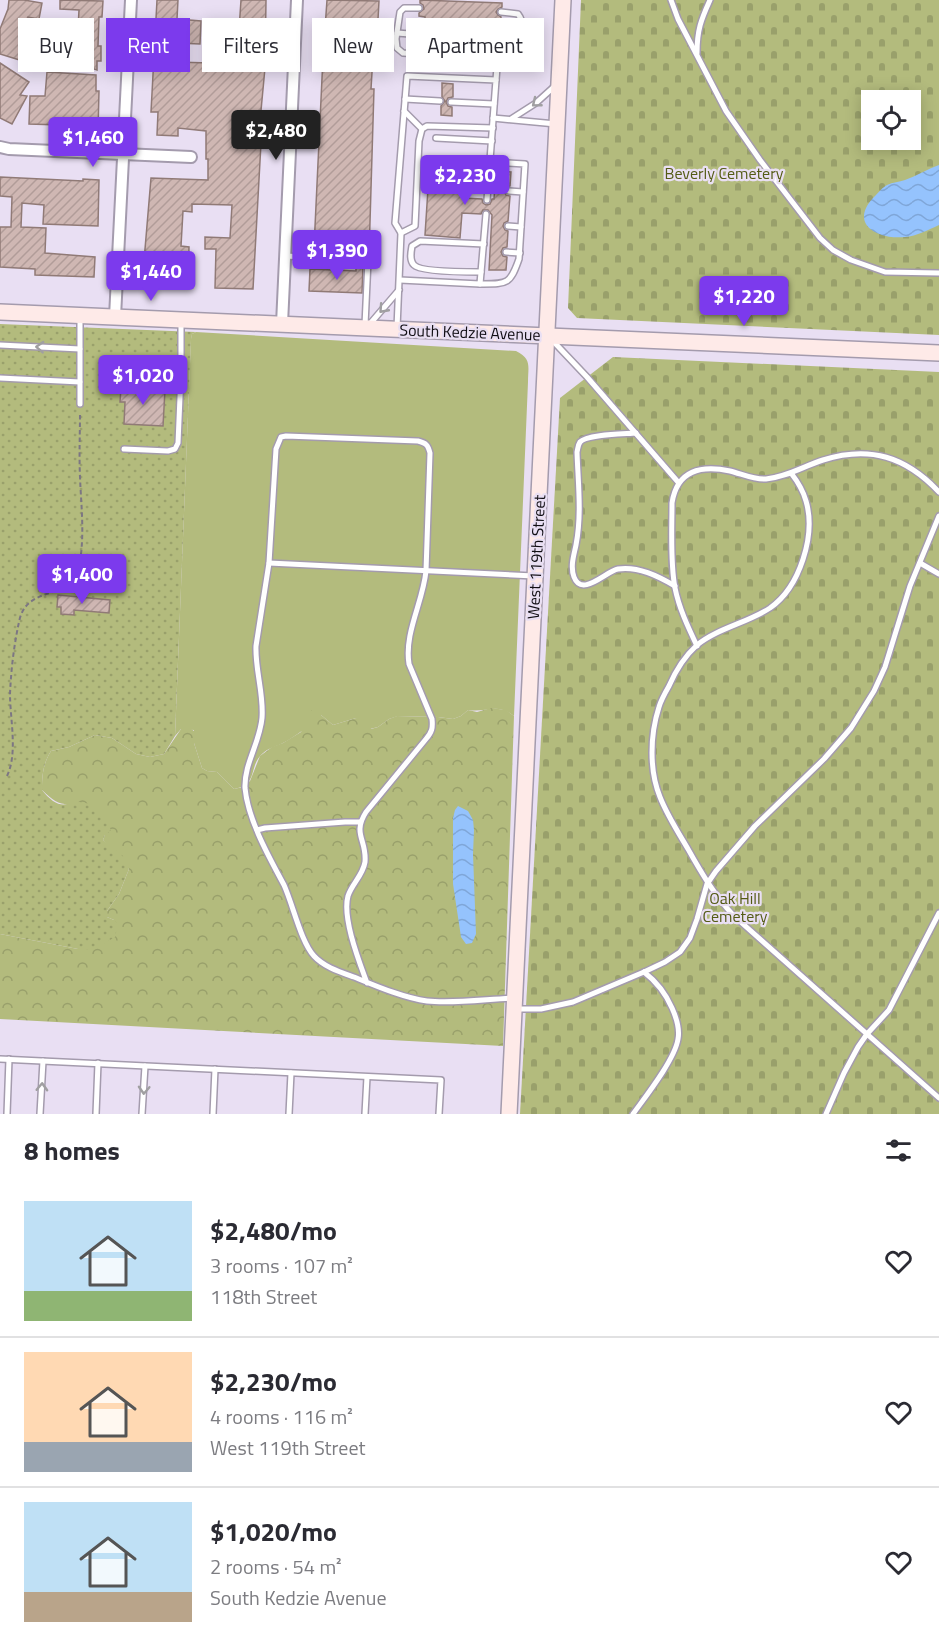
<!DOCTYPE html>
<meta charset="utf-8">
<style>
body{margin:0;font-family:"Titillium Web",sans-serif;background:#f7f7f7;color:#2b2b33;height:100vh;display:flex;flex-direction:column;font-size:22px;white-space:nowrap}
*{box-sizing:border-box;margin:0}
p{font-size:20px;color:#7c7c81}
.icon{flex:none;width:33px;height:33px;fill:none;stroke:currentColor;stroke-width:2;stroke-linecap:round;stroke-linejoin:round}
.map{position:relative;height:1114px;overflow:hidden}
.sheet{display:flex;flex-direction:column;background:#fff;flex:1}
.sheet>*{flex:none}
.top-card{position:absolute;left:18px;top:18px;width:600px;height:54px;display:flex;gap:12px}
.controls{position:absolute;left:861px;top:90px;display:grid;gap:12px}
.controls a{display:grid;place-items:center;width:60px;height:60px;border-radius:0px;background:#fff;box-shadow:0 3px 15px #0003;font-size:30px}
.price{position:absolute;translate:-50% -51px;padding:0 14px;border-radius:6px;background:#7c3aed;color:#fff;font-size:20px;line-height:39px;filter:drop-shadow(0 2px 3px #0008)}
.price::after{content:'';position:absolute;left:50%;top:36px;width:18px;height:14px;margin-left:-9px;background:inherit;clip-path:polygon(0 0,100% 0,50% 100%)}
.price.current{background:#222;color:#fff}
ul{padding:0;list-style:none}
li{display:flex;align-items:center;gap:18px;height:150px;padding:0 24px}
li+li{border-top:2px solid #e1e1e2}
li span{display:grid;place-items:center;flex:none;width:168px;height:120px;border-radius:0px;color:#555}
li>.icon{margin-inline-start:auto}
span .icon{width:72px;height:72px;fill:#fffc;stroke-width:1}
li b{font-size:26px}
h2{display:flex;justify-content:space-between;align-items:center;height:72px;padding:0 24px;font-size:26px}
.tag{padding:0 21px;border-radius:0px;background:#fff;box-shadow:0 3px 15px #0003;font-size:21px;line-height:54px}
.tag.current{background:#7c3aed;color:#fff}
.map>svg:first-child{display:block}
.green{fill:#b3bb7d}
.forest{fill:url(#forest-crowns)}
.cemetery{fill:url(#cemetery-stones);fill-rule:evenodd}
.park{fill:url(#park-dots)}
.water{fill:url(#water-waves)}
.building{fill:url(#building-hatch);stroke:#907a76;stroke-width:1.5}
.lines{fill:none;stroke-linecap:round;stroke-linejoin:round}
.lane-casing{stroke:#a49bad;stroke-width:8}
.street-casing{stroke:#a49bad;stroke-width:14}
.secondary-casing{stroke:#a49bad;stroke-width:18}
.path{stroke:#7c7683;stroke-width:2;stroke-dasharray:4.5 3;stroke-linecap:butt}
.lane{stroke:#fff;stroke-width:5}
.street{stroke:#fff;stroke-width:10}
.secondary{stroke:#feeae8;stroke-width:15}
.oneway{stroke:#a09fa1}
.labels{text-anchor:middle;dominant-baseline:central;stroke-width:4.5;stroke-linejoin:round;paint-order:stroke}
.park-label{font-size:16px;fill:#545b15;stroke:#e9dff3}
.street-label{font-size:16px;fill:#110e14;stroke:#e9dff3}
</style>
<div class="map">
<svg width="939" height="1114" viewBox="0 0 939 1114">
<defs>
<pattern id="forest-crowns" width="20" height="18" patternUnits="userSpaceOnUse" patternTransform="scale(1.5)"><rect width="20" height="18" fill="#b3bb7d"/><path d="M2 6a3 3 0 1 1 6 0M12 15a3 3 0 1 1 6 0" fill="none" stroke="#99a06b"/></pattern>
<pattern id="cemetery-stones" width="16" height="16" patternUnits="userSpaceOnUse" patternTransform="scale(1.5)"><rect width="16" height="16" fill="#b3bb7d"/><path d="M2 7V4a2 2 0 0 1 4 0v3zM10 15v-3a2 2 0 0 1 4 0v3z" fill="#99a06b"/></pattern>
<pattern id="park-dots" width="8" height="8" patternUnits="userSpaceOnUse" patternTransform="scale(1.5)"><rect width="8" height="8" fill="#b3bb7d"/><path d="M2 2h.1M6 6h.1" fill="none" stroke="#99a06b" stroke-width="1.8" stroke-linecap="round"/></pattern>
<pattern id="water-waves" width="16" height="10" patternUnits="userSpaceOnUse" patternTransform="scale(1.5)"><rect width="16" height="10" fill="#95c3fd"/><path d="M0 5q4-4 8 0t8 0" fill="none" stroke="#7fa6d8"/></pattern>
<pattern id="building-hatch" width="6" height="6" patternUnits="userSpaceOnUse" patternTransform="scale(1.5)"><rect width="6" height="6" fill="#cfb7b3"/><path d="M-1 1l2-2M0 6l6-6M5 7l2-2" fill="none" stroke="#b19c99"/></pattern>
</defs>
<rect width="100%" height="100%" fill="#e9dff3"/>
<path class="green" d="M196 332 516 351C532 359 528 366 528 382L514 716C496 702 487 713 468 710L461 716 453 719 438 717 398 716 389 719 378 727 370 729 356 718 333 725 321 715C309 725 297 736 283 743 275 747 268 748 262 754 248 767 259 784 234 789L217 772 207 771 202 768 194 743V730L181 729 175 736 191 339 192 334Z"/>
<path class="forest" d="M491 708 506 710 514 716 503 1046 0 1019V934L78 949 114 920 107 917V911L119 894 129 869 103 840 105 835 80 803C62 806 56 804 42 790 42 775 43 764 51 751L69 747 95 735 112 738 136 754 150 757 164 754 181 729 187 726 194 731V743L202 768 207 771 217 772 234 789 243 787 250 781 260 756 272 747 283 743 301 732 310 710 321 715 333 725 356 718 367 719 371 729 378 727 389 719 397 716 438 717 453 719 461 716 468 710 477 712Z"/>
<g class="cemetery">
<path d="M581 0H939V335L577 318 568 308ZM872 100H910V140H872Z"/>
<polygon points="613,357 939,372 939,1114 520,1114 560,398"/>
</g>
<path class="park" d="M0 324 196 332 192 334 191 340 175 736 164 754 150 757 136 754 112 738 95 735 69 747 51 751C43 764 42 775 42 790 45 794 49 798 53 801 63 808 70 802 80 802 96 803 105 817 111 830L105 835 103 840 123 856 129 869 119 894 107 911V917L114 920 118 924 115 937 93 950 78 949 0 934Z"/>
<g class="water">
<path d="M939 165V225C928 230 917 236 905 237 878 240 848 224 874 197 878 193 883 187 887 185 893 182 899 182 905 180 917 176 927 169 939 165Z"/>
<polygon points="458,806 468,811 473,820 474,830 473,854 476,934 472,943 466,944 461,937 453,884 453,818 455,810"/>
</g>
<g class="building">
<polygon points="9,0 24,0 42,3 39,19 28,17 22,33 54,44 49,52 44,53 39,66 0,54 0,29 8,9"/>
<polygon points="60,0 103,1 102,17 99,17 98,46 101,46 101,61 97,61 97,70 76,63 77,53 55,52 56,27 78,28 79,10 60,9"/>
<polygon points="157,0 178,0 177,19 201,21 200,44 176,43 175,62 210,63 211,37 231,38 239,30 241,0 266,0 265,68 260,121 259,143 261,143 253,289 215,288 216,249 205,249 205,237 230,238 232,205 192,204 192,212 183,211 181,246 189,247 188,284 149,281 150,261 144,261 151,178 208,180 208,159 206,159 206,131 178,128 178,136 157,135 158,112 151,112"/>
<polygon points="327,0 379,1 376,56 373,56 371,89 374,89 369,255 356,255 356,250 314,248 323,57"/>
<polygon points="420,0 502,3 502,7 498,9 496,12 498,15 501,17 500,30 425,27 425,17 419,16 419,13 424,9 423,5 420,3"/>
<polygon points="0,63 29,82 20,95 27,96 12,124 0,118"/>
<polygon points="47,72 96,75 96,91 99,91 98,131 60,130 60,125 29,124 30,96 45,96"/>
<polygon points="442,83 453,84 453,97 448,98 446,102 448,106 452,107 452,116 441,115 441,106 445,101 442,97"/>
<polygon points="430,158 465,161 462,198 482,199 483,203 486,205 490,204 492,199 494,199 496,171 511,172 510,186 506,187 504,191 506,195 510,196 508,221 504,223 503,226 505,230 508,231 507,247 503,248 501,252 503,256 507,257 506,270 489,270 492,215 488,210 483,210 481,214 462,213 460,238 425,235"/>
<polygon points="0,177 83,181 83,179 99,180 98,226 43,224 44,205 22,203 21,227 46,228 45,253 95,257 94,277 35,275 35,269 0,267 0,227 11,227 12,197 0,196"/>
<polygon points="356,264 363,265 362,293 309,291 310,269 356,271"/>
<polygon points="121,388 165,390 163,426 124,424 125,402 120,402"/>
<polygon points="58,595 110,600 109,613 74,610 74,615 61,614 61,607 57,607"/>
</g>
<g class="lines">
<g class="lane-casing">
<g id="lane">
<polyline points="671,0 678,19 726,111 760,160 820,238 833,250 851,260 885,272 939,273"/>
<polyline points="419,8 404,8 400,12 396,39 397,48 403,53 497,59"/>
<polyline points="397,33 499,41"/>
<path d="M697 53C697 30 701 20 710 0"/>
<path d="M496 80 499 41 516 42 520 39C523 30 524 22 518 14L501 12"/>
<polyline points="405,99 440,101"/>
<polyline points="451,102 494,104"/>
<polyline points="404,111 422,129"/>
<polyline points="493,118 556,124"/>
<polyline points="511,119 536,103 556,85"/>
<polyline points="436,138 492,141"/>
<polyline points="509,191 523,192"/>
<polyline points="508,226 521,227"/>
<polyline points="401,233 415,226 419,141 422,129 427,126 493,128"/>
<polyline points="506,252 520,253"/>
<polyline points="285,256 368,260 365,325"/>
<path d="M481 272C469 272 420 272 414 265 409 260 411 252 412 246L420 241 484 244"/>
<polyline points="400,280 480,284 486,214"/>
<path d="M480 284C507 284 510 285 519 259L525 164 490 162"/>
<polyline points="369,325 399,290"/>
<polyline points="397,328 401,233 395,223 407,76 496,80 487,200"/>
<polyline points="552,340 587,377 678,482"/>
<polyline points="0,345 80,349"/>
<polyline points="123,363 181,366"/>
<polyline points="0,378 80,382"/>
<polyline points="80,404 80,317"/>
<path d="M636 433C625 434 587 434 580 442 578 445 578 448 577 452 578 483 582 514 576 545 574 555 570 566 574 577 582 598 606 571 618 569 638 566 658 576 675 586"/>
<polyline points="124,449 168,451 175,449 178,443 181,374 181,321"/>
<path d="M791 473C798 482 803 490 806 501 816 535 800 587 770 608 747 623 718 628 697 645 685 656 675 672 669 686 665 693 661 700 659 707 650 735 649 770 660 797 667 815 678 832 688 849 702 874 715 896 734 916L939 1098"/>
<polyline points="269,563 534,576"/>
<polyline points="920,563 939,574"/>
<path d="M697 646C688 627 679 608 675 588 670 562 672 530 672 503 677 470 701 465 730 471 742 474 754 480 766 479 787 477 804 466 823 460 870 445 906 457 939 492"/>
<polyline points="257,830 265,828 345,822 360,822"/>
<path d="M367 983C359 961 342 918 348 896 352 884 363 875 365 862 367 840 352 834 366 812L426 739C432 732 433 728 432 719L409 664C404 633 423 602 426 571L430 453C428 445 426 443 418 441L286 436 281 437 276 449 269 563 256 646C255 670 264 694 262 718 260 742 244 764 245 788 248 820 269 857 284 885 293 905 301 942 314 956 324 967 340 972 354 977 376 986 404 998 427 1001 453 1004 487 999 514 998"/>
<polyline points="515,1009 541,1009 573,1002 644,972 665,962 680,952 690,938 697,919 707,884 716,871 755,826 824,759 851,728 874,691 885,667 910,586 939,516"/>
<polyline points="0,1059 441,1080 439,1114"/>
<polyline points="7,1114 9,1059"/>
<polyline points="40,1114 43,1061"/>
<polyline points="96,1114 98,1063"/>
<polyline points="142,1114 145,1066"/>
<polyline points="213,1114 215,1069"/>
<polyline points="289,1114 291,1073"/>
<polyline points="365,1114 367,1077"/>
<path d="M633 1114C646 1096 675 1059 678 1039 680 1029 676 1017 672 1008 665 992 657 982 644 972"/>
<polyline points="826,1114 844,1073 858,1047 867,1034 889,1010 939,913"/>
</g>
</g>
<g class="street-casing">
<g id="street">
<polyline points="0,147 9,149 191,157"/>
<polyline points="115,317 131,0"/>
<polyline points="282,324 297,0"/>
</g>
</g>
<g class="secondary-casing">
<g id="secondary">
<polyline points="0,312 939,353"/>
<polyline points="509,1114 563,0"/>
</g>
</g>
<path class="path" d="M7 776C18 753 10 719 10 694 11 670 14 645 19 622 26 585 66 601 78 572 81 567 80 560 81 554 84 528 81 503 80 477 79 455 80 434 80 412"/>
<use href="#lane" class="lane"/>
<use href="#street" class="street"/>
<use href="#secondary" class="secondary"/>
</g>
<defs><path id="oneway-chevron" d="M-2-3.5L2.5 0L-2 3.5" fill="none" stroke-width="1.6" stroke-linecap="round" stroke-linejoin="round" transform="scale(1.5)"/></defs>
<g class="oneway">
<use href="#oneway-chevron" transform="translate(536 103) rotate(141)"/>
<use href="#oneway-chevron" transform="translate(383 309) rotate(132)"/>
<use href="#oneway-chevron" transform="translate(40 347) rotate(-177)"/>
<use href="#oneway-chevron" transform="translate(42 1087) rotate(-88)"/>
<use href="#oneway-chevron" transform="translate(144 1090) rotate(93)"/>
</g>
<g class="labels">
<g class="park-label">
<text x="724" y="173">Beverly Cemetery</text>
<text x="735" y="898">Oak Hill<tspan x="735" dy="18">Cemetery</tspan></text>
</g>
<g class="street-label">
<text transform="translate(470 332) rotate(2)">South Kedzie Avenue</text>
<text transform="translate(536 557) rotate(-87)">West 119th Street</text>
</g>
</g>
</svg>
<div class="controls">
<a><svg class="icon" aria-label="locate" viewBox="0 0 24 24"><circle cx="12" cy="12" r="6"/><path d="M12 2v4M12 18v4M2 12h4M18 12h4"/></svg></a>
</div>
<b class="price current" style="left:276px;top:161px">$2,480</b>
<b class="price" style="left:93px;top:168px">$1,460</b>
<b class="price" style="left:465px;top:206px">$2,230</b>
<b class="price" style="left:337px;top:281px">$1,390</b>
<b class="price" style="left:151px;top:302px">$1,440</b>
<b class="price" style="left:744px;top:327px">$1,220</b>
<b class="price" style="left:143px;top:406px">$1,020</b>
<b class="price" style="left:82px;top:605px">$1,400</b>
<div class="top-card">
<a class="tag">Buy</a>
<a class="tag current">Rent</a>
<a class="tag">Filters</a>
<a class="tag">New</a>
<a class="tag">Apartment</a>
</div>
</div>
<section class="sheet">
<h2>8 homes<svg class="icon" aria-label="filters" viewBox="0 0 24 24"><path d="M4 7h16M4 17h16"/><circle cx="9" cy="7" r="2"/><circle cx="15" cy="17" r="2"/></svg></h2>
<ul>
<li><span style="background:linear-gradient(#bfe0f5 75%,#8fb573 0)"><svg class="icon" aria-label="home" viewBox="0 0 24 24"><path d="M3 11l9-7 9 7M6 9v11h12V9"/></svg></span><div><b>$2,480/mo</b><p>3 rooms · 107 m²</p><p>118th Street</p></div><svg class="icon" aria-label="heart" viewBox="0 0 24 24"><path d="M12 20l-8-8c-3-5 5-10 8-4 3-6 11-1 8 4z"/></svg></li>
<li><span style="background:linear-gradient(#ffd9b3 75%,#9aa5b1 0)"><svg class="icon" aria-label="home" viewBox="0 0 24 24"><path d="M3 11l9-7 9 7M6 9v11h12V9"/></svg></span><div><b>$2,230/mo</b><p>4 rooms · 116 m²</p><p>West 119th Street</p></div><svg class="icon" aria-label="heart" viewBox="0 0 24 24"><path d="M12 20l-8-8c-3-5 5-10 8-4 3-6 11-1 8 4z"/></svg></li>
<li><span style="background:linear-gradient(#bfe0f5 75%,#b9a48a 0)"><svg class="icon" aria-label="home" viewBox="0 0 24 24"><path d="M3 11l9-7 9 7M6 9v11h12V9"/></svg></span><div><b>$1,020/mo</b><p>2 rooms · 54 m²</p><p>South Kedzie Avenue</p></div><svg class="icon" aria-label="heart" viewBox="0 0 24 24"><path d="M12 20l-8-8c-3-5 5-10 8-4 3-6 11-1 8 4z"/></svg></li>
</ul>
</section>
